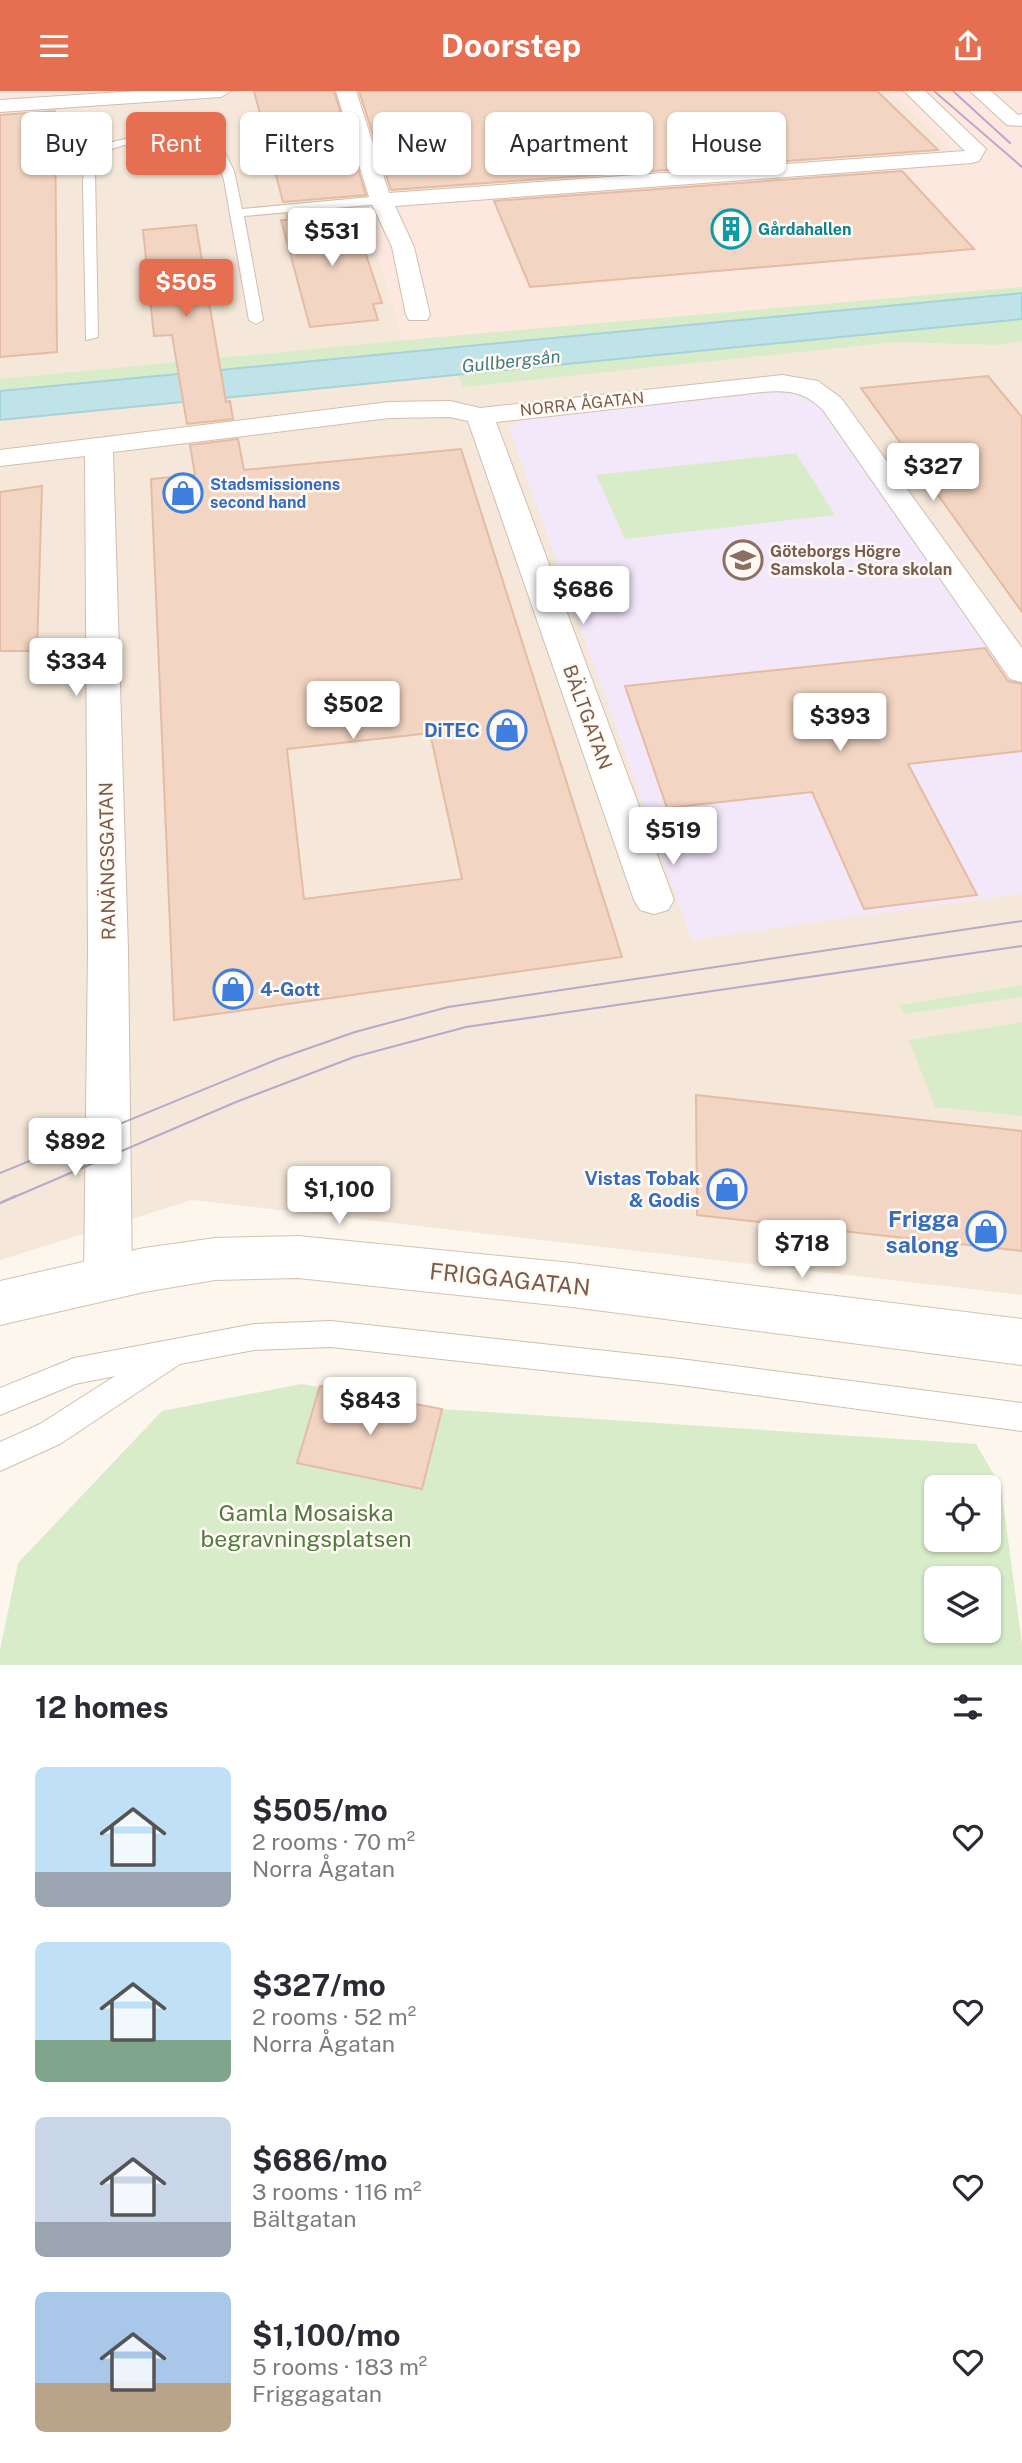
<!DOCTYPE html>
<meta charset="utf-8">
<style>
body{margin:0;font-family:"Public Sans",sans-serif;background:#f7f7f7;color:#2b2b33;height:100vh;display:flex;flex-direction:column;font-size:26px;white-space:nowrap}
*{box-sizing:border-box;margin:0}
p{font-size:23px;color:#7c7c81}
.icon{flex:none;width:38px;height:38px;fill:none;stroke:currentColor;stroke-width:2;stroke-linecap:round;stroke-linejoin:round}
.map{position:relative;height:1574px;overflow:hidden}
.panel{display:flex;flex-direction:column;background:#fff;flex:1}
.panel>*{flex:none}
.banner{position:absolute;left:21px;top:21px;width:980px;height:63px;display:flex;gap:14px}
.tools{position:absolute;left:924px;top:1384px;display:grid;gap:14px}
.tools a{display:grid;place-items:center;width:77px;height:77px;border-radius:10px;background:#fff;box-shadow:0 2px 5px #0004;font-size:35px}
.price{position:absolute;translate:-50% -60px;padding:0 16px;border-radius:7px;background:#fff;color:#222;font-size:23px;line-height:46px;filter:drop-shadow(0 2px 4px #0008)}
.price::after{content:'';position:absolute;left:50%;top:42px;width:21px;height:16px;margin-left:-10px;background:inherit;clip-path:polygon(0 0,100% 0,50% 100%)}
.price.current{background:#e76f51;color:#fff}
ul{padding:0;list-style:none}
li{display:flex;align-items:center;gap:21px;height:175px;padding:0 35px}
li span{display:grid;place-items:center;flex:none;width:196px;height:140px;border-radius:10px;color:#555}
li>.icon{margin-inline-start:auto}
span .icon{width:84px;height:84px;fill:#fffc;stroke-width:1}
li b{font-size:30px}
h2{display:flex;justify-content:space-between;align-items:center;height:84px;padding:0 35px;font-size:30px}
.pill{padding:0 24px;border-radius:10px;background:#fff;box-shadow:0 2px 5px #0004;font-size:24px;line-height:63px}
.pill.current{background:#e76f51;color:#fff}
header{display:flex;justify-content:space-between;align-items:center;height:91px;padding:0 35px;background:#e76f51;color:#fff;font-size:32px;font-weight:700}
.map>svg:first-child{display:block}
.residential{fill:#f5e8da}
.commercial{fill:#fde8e0}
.education{fill:#f3e8fa}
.green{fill:#d8ecc9;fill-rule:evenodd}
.water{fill:#bfe3e8;stroke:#a5d3da;stroke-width:2}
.building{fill:#f3d5c3;stroke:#e6bba3;stroke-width:2;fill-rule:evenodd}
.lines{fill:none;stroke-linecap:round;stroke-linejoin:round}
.lane-casing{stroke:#d1beb0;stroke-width:2}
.street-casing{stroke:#d1beb0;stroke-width:2}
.secondary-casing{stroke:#d6c0b0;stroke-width:2}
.lane{fill:#fff;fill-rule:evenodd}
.street{fill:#fff;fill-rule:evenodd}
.secondary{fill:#fff;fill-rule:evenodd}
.tram-far1{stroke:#b9a8c9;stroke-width:2}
.tram{stroke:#b9a8c9;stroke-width:2.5}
.labels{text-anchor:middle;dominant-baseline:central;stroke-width:5;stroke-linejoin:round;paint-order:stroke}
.far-culture-label{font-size:16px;font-weight:bold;fill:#0d838f;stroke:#fffaf3;text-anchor:start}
.far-street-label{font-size:16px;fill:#7a5c4d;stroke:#fffaf3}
.far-shop-label{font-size:16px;font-weight:bold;fill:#366cbe;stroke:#fffaf3;text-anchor:start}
.far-education-label{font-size:16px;font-weight:bold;fill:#785e54;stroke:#fffaf3;text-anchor:start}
.far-water-label{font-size:18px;font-style:italic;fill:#437c86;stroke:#fffaf3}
.street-label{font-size:19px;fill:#7a5c4d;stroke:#fffaf3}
.shop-label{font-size:19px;font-weight:bold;fill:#366cbe;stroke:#fffaf3;text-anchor:end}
.near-shop-label{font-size:23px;font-weight:bold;fill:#366cbe;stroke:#fffaf3;text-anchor:end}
.near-street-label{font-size:23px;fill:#7a5c4d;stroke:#fffaf3}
.near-park-label{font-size:23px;fill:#537a41;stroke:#fffaf3}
</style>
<header><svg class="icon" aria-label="menu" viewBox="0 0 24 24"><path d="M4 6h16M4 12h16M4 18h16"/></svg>Doorstep<svg class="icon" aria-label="share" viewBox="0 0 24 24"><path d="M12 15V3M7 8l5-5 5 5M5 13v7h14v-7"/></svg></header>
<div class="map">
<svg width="1022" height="1574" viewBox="0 0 1022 1574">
<rect width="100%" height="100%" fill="#fdf6ec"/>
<g class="residential">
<polygon points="168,0 891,0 962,71 364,117 407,261 0,300 0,12"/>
<polygon points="1022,228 1022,601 692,848 1022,802 1022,1204 192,1109 0,1169 0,329"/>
</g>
<g class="commercial">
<polygon points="0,0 168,0 0,12"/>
<polygon points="891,0 1022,0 1022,202 407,261 364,117 961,71"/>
</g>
<polygon class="education" points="786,298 818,310 1022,601 1022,802 692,849 509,337 526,326"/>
<g class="green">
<polygon points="1022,196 1022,250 999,254 897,251 463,296 445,258 0,300 0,288 460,244"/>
<polygon points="796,362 835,424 625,448 596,384"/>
<polygon points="1022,894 1022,906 905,923 900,914"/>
<polygon points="1022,931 1022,1025 935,1016 909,949"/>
<path d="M301 1293 442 1318 976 1353 1001 1396 1022 1553V1574H0V1559L18 1472 162 1320ZM936 1396H989V1449H936ZM936 1488H989V1540H936Z"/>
</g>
<polygon class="water" points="1022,202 1022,228 0,329 0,300"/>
<g class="building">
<polygon points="254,0 334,0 366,104 283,111"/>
<polygon points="359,0 877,0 938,59 391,99"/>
<polygon points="55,20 57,261 0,266 0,24"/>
<polygon points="902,80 974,158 530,196 494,110"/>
<polygon points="351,118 382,212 373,213 378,229 310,236 281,129 288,129 287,124"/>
<polygon points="196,134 226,311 230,310 233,328 187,333 172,244 154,245 143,139"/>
<polygon points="988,285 1022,326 1022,521 861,297"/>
<path d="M238 348 244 379 461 358 622 866 174 929 151 388 195 384 190 354ZM430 642 462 788 304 808 287 658Z"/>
<polygon points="42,395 37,560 0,560 0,401"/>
<polygon points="985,557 1008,590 1022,593 1022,660 908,673 977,804 864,818 812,701 667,717 625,595"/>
<polygon points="696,1004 1022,1040 1022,1160 697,1124"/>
<polygon points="320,1295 442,1318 422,1398 297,1372"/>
</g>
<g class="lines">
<g class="lane-casing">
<g id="lane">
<path d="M158 45 195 48 223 58 234 80 242 118 381 105 387 109 381 113 244 125 263 229 256 233 249 229 224 89 215 62C193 49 121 45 101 65 97 69 97 75 95 80L98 246 86 249 83 93C85 47 122 48 158 45Z"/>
<polygon points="331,1230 680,1268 1022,1312 1022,1340 680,1294 331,1256 254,1259 180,1273 60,1353 0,1380 0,1351 40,1333 115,1285 75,1293 0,1324 0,1297 74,1267 254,1233"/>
</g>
</g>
<g class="street-casing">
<g id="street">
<polygon points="136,0 231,0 221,6 0,21 0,9"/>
<polygon points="336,0 356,0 389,102 965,60 904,0 925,0 986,58 979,70 972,72 395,115 414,156 430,224 427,229 409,229 406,224 392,156 370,109"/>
<polygon points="970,0 991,0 1018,24 1022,23 1022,35 1007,34"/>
<path d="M782 284 818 290 841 307 1022 557V591L1010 588 823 319C804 300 787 299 762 301L496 331 674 809 668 819 654 823 640 819 634 809 468 330 450 326 389 327 113 361 128 859 132 1185 125 1200 108 1207 91 1200 84 1185 88 859 85 365 0 375V359L389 311 450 310 480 317Z"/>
</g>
</g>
<g class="secondary-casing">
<polygon id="secondary" points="298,1145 572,1172 1022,1228 1022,1274 572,1216 298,1187 215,1189 144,1201 0,1234 0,1190 144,1157 215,1147"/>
</g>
<use href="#lane" class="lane"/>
<use href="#street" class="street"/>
<use href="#secondary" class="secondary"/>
<g class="tram-far1">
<polyline points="934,0 1022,76"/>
<polyline points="953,0 1010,52"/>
<polyline points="0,1082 278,968 355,941 448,916 1022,830"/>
<polyline points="12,1107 236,1011 354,966 466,936 1022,855"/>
</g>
<polyline class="tram" points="0,1112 16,1105"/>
</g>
<defs>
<g id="building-ring" transform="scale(2.0125)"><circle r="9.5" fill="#fffaf3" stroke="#0f9aa8" stroke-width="1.5"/><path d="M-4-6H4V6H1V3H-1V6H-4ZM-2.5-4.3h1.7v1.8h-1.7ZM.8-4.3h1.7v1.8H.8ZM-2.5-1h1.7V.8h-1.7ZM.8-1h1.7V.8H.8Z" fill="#0f9aa8"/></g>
<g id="shop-ring" transform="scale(2.0125)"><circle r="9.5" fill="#fffaf3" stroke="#3f7fe0" stroke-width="1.5"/><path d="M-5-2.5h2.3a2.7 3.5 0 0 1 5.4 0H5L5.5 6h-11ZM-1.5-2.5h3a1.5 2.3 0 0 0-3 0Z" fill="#3f7fe0"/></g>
<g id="school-ring" transform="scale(2.0125)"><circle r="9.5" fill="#fffaf3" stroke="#8d6e63" stroke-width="1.5"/><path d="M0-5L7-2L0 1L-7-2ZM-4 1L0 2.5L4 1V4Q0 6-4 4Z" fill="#8d6e63"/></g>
</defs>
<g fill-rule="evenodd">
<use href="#building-ring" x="731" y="138"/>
<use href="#shop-ring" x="183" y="402"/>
<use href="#school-ring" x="743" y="469"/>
<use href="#shop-ring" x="507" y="639"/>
<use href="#shop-ring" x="233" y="898"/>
<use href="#shop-ring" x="727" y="1098"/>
<use href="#shop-ring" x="986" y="1140"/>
</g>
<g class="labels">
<g class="far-culture-label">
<text x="758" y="138">Gårdahallen</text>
</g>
<g class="far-street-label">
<text transform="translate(582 313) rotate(-6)">NORRA ÅGATAN</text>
</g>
<g class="far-shop-label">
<text x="210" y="393">Stadsmissionens<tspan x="210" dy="18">second hand</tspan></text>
</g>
<g class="far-education-label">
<text x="770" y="460">Göteborgs Högre<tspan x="770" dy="18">Samskola - Stora skolan</tspan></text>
</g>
<g class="far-water-label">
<text transform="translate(511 270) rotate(-6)">Gullbergsån</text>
</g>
<g class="street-label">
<text transform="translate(588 626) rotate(70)">BÄLTGATAN</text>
<text transform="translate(107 770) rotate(-91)">RANÄNGSGATAN</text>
</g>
<g class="shop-label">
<text x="480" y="639">DiTEC</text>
<text x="260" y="898" text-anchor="start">4-Gott</text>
<text x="700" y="1087">Vistas Tobak<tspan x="700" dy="22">&amp; Godis</tspan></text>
</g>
<g class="near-shop-label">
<text x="959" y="1127">Frigga<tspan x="959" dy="26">salong</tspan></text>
</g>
<g class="near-street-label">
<text transform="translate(510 1188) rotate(6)">FRIGGAGATAN</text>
</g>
<g class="near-park-label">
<text x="306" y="1421">Gamla Mosaiska<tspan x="306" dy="26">begravningsplatsen</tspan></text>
</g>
</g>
</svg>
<div class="tools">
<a><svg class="icon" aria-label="locate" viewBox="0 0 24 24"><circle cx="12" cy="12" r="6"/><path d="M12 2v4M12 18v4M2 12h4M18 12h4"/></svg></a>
<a><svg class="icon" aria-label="layers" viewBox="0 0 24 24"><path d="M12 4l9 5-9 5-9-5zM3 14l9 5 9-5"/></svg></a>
</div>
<b class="price" style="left:332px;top:177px">$531</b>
<b class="price current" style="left:186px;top:228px">$505</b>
<b class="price" style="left:933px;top:412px">$327</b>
<b class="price" style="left:583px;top:535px">$686</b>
<b class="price" style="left:76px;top:607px">$334</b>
<b class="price" style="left:353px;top:650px">$502</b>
<b class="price" style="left:840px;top:662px">$393</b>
<b class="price" style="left:673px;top:776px">$519</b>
<b class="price" style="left:75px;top:1087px">$892</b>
<b class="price" style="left:339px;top:1135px">$1,100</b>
<b class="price" style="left:802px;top:1189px">$718</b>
<b class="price" style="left:370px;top:1346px">$843</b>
<div class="banner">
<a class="pill">Buy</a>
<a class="pill current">Rent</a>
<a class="pill">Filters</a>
<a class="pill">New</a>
<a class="pill">Apartment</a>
<a class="pill">House</a>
</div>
</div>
<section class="panel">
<h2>12 homes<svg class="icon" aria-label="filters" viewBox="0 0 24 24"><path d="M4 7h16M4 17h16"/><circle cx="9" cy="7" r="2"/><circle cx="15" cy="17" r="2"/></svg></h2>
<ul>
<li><span style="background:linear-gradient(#bfe0f5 75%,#9aa5b1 0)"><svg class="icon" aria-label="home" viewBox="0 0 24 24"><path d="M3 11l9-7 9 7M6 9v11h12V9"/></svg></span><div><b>$505/mo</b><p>2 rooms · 70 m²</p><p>Norra Ågatan</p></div><svg class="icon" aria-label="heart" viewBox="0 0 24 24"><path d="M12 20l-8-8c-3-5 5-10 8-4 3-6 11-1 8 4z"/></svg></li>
<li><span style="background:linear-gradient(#bfe0f5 70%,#7fa58c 0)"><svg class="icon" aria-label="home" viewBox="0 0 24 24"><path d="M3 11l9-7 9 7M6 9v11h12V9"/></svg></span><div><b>$327/mo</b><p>2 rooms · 52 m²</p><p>Norra Ågatan</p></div><svg class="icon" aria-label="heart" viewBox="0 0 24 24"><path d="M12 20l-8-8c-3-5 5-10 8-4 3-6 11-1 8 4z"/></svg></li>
<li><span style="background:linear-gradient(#c9d6e8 75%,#9aa5b1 0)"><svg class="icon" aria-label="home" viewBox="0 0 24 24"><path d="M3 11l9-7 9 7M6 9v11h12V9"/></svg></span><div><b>$686/mo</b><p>3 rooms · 116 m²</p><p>Bältgatan</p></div><svg class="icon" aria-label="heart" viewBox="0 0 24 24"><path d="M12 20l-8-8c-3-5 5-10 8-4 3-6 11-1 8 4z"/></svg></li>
<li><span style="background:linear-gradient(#a9c7e8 65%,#b9a48a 0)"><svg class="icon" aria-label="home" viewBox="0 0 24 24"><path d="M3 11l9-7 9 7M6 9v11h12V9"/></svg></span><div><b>$1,100/mo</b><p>5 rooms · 183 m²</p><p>Friggagatan</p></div><svg class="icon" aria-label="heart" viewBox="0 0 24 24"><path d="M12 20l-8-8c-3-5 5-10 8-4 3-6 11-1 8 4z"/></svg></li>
</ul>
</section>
